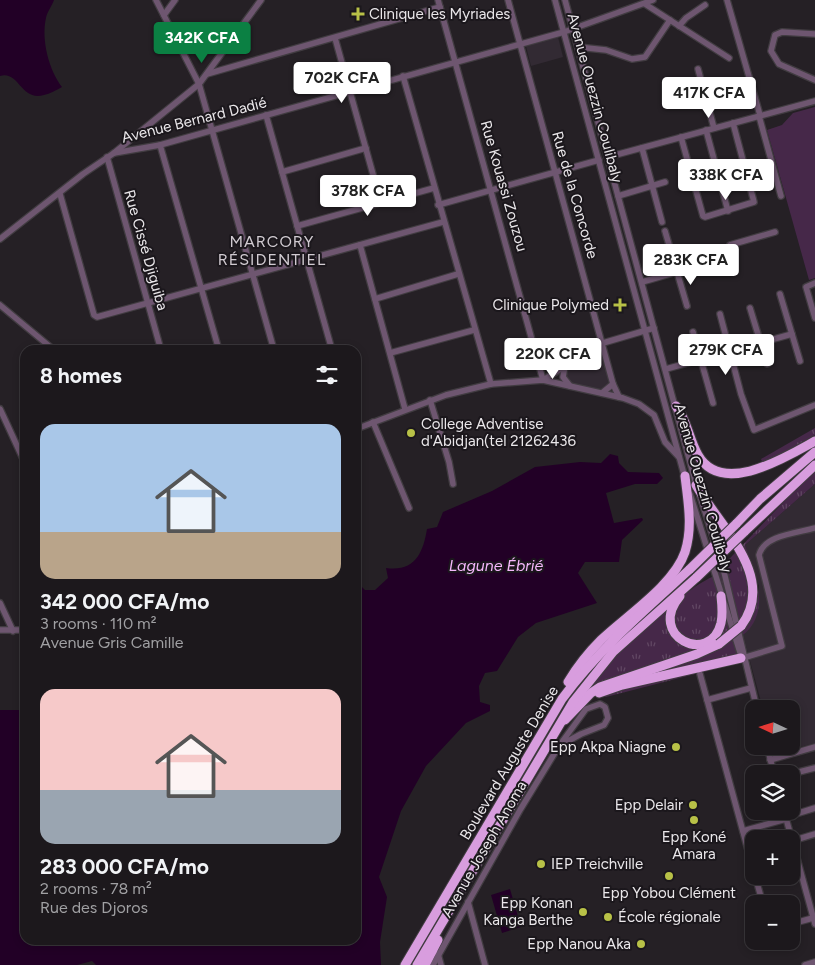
<!DOCTYPE html>
<meta charset="utf-8">
<style>
body{margin:0;font-family:Figtree,sans-serif;background:#252125;color:#f1f3f6;height:100vh;display:flex;flex-direction:column;font-size:19px;white-space:nowrap}
*{box-sizing:border-box;margin:0}
p{font-size:16px;color:#a0a0a3}
.icon{flex:none;width:28px;height:28px;fill:none;stroke:currentColor;stroke-width:2;stroke-linecap:round;stroke-linejoin:round}
.map{position:relative;flex:1;overflow:hidden}
.side{position:absolute;left:20px;top:345px;width:341px;height:600px;display:flex;flex-direction:column;background:#1c181c;border-radius:15px;box-shadow:0 2px 8px #0003,0 0 0 1px #3a373b}
.side>*{flex:none}
.needle{width:32px;rotate:274deg}
.tools{position:absolute;left:745px;top:700px;display:grid;gap:10px}
.tools a{display:grid;place-items:center;width:55px;height:55px;border-radius:10px;background:#1c181c;box-shadow:0 2px 8px #0003,0 0 0 1px #3a373b;font-size:25px}
.price{position:absolute;translate:-50% -42px;padding:0 11px;border-radius:5px;background:#fff;color:#222;font-size:16px;line-height:32px;filter:drop-shadow(0 1px 2px #0008)}
.price::after{content:'';position:absolute;left:50%;top:30px;width:15px;height:11px;margin-left:-8px;background:inherit;clip-path:polygon(0 0,100% 0,50% 100%)}
.price.on{background:#0b8043;color:#fff}
ul{padding:0;list-style:none}
li{display:grid;align-content:center;gap:10px;height:265px;padding:0 20px}
li span{display:grid;place-items:center;height:155px;border-radius:15px;color:#555}
li>.icon{margin-inline-start:auto}
span .icon{width:90px;height:90px;fill:#fffc;stroke-width:1}
li b{font-size:21px}
h2{display:flex;justify-content:space-between;align-items:center;height:60px;padding:0 20px;font-size:21px}
.map>svg:first-child{display:block}
.built{fill:#322a33}
.grass{fill:url(#grass-tufts)}
.garden{fill:#462849}
.water{fill:#220026}
.lines{fill:none;stroke-linecap:round;stroke-linejoin:round}
.minor-casing{stroke:#413c41;stroke-width:8}
.highway-casing{stroke:#413c41;stroke-width:11}
.minor{stroke:#6e5670;stroke-width:5.5}
.highway{stroke:#d89dde;stroke-width:9}
.highway-bridge-casing{stroke:#413c41;stroke-width:11;stroke-linecap:butt}
.highway-bridge{stroke:#d89dde;stroke-width:9}
.poi-dot{fill:#b8c147;stroke:#1b171c;stroke-width:2}
.labels{text-anchor:middle;dominant-baseline:central;stroke-width:4;stroke-linejoin:round;paint-order:stroke}
.poi-label{font-size:15px;fill:#eae7ea;stroke:#1b171c;text-anchor:end}
.street-label{font-size:15px;fill:#eae7ea;stroke:#1b171c}
.neighbourhood-label{font-size:16px;letter-spacing:1px;fill:#d1cbd1;stroke:#1b171c}
.water-label{font-size:16px;font-style:italic;fill:#f5b8fc;stroke:#1b171c}
</style>
<div class="map">
<svg width="815" height="965" viewBox="0 0 815 965">
<defs>
<pattern id="grass-tufts" width="24" height="20" patternUnits="userSpaceOnUse" patternTransform="scale(1.25)"><rect width="24" height="20" fill="#462849"/><path d="M3 7l-1-3M5 7V3M7 7l1-3M15 17l-1-3M17 17v-4M19 17l1-3" fill="none" stroke="#614763"/></pattern>
</defs>
<rect width="100%" height="100%" fill="#252025"/>
<g class="built">
<polygon points="558,37 563,57 531,66 526,46"/>
<polygon points="600,348 610,384 603,391 568,382 566,370"/>
<polygon points="815,484 815,743 775,754 773,746 791,746 791,709 763,709 743,635 754,619 759,602 759,586 745,545"/>
</g>
<g class="grass">
<polygon points="815,428 815,435 763,464 761,459"/>
<path d="M815 469V484L745 545C755 573 772 611 743 635L749 660 606 697 589 687C611 657 679 592 712 577Z"/>
</g>
<polygon class="garden" points="815,107 815,278 809,280 767,130 782,125 793,113"/>
<g class="water">
<path d="M0 0H54C52 6 47 12 46 18 41 40 49 70 62 87 56 90 50 94 44 95 21 102 19 70 0 76Z"/>
<path d="M610 454 618 456 619 463 628 472 659 473 663 478 657 484H635L606 493 614 523 642 518 643 520 622 540 619 562H585L578 573 597 603 536 623 518 637 497 671 485 673 479 686 480 702 490 705V711L466 723 426 766 401 811 379 877 387 897 380 942 381 965H96L92 961 77 965H0V710H25V940H356V581L365 590H375L388 578 386 568C415 572 423 553 427 529L437 527 443 512 492 491 535 467 580 462 601 463Z"/>
<polygon points="510,889 521,927 502,933 491,895"/>
</g>
<g class="lines">
<g class="minor-casing">
<g id="minor">
<polyline points="156,0 199,84 274,350"/>
<polyline points="438,0 543,380"/>
<polyline points="508,0 613,384 619,397"/>
<polyline points="555,0 685,478"/>
<polyline points="565,0 697,488"/>
<polyline points="727,0 760,115"/>
<polyline points="645,4 729,58"/>
<polyline points="164,15 175,0"/>
<polyline points="679,26 686,18 705,5"/>
<polyline points="815,34 782,32 775,35 771,51 779,64 815,80"/>
<polyline points="335,38 381,203"/>
<polyline points="578,47 606,50 632,59 645,57 670,20"/>
<polyline points="698,69 714,128"/>
<polyline points="207,74 440,7"/>
<polyline points="403,76 491,384"/>
<polyline points="266,115 332,350"/>
<polyline points="759,116 781,196"/>
<polyline points="706,130 728,211"/>
<polyline points="681,137 703,216 705,217 754,202 733,123"/>
<polyline points="160,145 219,350"/>
<polyline points="642,148 662,222"/>
<polyline points="114,153 160,145 564,32 653,0"/>
<polyline points="107,157 161,350"/>
<polyline points="608,157 815,101"/>
<polyline points="282,172 366,148"/>
<polyline points="60,194 94,315 97,317 443,222"/>
<polyline points="618,196 665,182"/>
<polyline points="438,205 599,160"/>
<polyline points="297,226 434,188"/>
<polyline points="665,231 687,306"/>
<polyline points="0,239 83,174 114,153 199,84 261,0"/>
<polyline points="360,245 405,409"/>
<polyline points="642,282 732,256 730,245 775,232"/>
<polyline points="815,283 806,287 815,318"/>
<polyline points="780,294 800,361"/>
<polyline points="375,299 458,274"/>
<polyline points="0,305 54,350"/>
<polyline points="750,308 767,364"/>
<polyline points="720,314 741,394 754,430 815,405"/>
<polyline points="693,332 713,403"/>
<polyline points="390,353 474,330"/>
<polyline points="565,366 563,377 570,386"/>
<polyline points="666,369 792,334"/>
<polyline points="543,380 603,343 654,328"/>
<polyline points="602,393 613,384"/>
<polyline points="430,400 449,462 453,484"/>
<polyline points="0,409 25,463"/>
<polyline points="373,422 409,508"/>
<polyline points="356,429 446,395 491,384 543,380 623,398 639,404 654,415 665,442 679,457"/>
<polyline points="690,494 742,659"/>
<polyline points="700,496 724,572 757,709"/>
<polyline points="0,603 13,631"/>
<polyline points="0,630 25,630"/>
<path d="M743 658 782 646 759 555C764 535 797 533 815 528"/>
<polyline points="700,674 754,872"/>
<polyline points="707,700 751,688"/>
<polyline points="767,746 774,774"/>
<polyline points="770,760 815,747"/>
<polyline points="791,774 815,768"/>
<polyline points="784,811 815,924"/>
<polyline points="786,817 815,808"/>
<polyline points="743,831 786,819"/>
<polyline points="792,841 815,834"/>
<polyline points="755,876 763,904"/>
<polyline points="468,902 485,965"/>
<polyline points="791,924 813,918"/>
<polyline points="438,954 441,965"/>
<polyline points="433,965 520,810 559,746 586,709 600,704 605,707 608,718 604,725 581,734 559,746"/>
<polyline points="805,965 815,962"/>
</g>
</g>
<g class="highway-casing">
<g id="highway">
<path d="M676 406C687 420 689 439 698 455 722 497 786 457 815 441"/>
<path d="M696 485C719 526 778 577 741 626"/>
<polyline points="736,524 760,499 815,452"/>
<polyline points="744,532 815,465"/>
<path d="M680 596C646 636 710 667 721 623 723 614 722 605 721 596"/>
<path d="M568 682C577 667 589 652 601 640 626 616 674 585 685 552 693 527 688 502 685 476"/>
<polyline points="599,693 622,685 741,658"/>
<polyline points="565,720 591,693 600,687 697,654 719,644"/>
<path d="M405 965 562 699C598 650 645 610 690 569"/>
<polyline points="417,965 573,702 613,652 697,577"/>
<polyline points="425,965 438,940"/>
</g>
</g>
<use href="#minor" class="minor"/>
<use href="#highway" class="highway"/>
<g class="highway-bridge-casing">
<g id="highway-bridge">
<polyline points="690,569 736,524"/>
<polyline points="697,577 744,532"/>
<polyline points="719,644 741,626"/>
</g>
</g>
<use href="#highway-bridge" class="highway-bridge"/>
</g>
<g class="poi-dot">
<path d="M355.5 6.5h5v5h5v5h-5v5h-5v-5h-5v-5h5z"/>
<path d="M617.5 297.5h5v5h5v5h-5v5h-5v-5h-5v-5h5z"/>
<circle cx="411" cy="433" r="5"/>
<circle cx="676" cy="747" r="5"/>
<circle cx="693" cy="805" r="5"/>
<circle cx="694" cy="820" r="5"/>
<circle cx="541" cy="864" r="5"/>
<circle cx="669" cy="876" r="5"/>
<circle cx="583" cy="912" r="5"/>
<circle cx="608" cy="917" r="5"/>
<circle cx="641" cy="944" r="5"/>
</g>
<g class="labels">
<g class="poi-label">
<text x="369" y="14" text-anchor="start">Clinique les Myriades</text>
<text x="609" y="305">Clinique Polymed</text>
<text x="421" y="424" text-anchor="start">College Adventise<tspan x="421" dy="17">d'Abidjan(tel 21262436</tspan></text>
<text x="666" y="747">Epp Akpa Niagne</text>
<text x="683" y="805">Epp Delair</text>
<text x="694" y="837" text-anchor="middle">Epp Koné<tspan x="694" dy="17">Amara</tspan></text>
<text x="551" y="864" text-anchor="start">IEP Treichville</text>
<text x="669" y="893" text-anchor="middle">Epp Yobou Clément</text>
<text x="573" y="903">Epp Konan<tspan x="573" dy="17">Kanga Berthe</tspan></text>
<text x="618" y="917" text-anchor="start">École régionale</text>
<text x="631" y="944">Epp Nanou Aka</text>
</g>
<g class="street-label">
<text transform="translate(595 98) rotate(75)">Avenue Ouezzin Coulibaly</text>
<text transform="translate(194 120) rotate(-14)">Avenue Bernard Dadié</text>
<text transform="translate(504 186) rotate(74)">Rue Kouassi Zouzou</text>
<text transform="translate(575 195) rotate(74)">Rue de la Concorde</text>
<text transform="translate(146 250) rotate(74)">Rue Cissé Djiguiba</text>
<text transform="translate(703 488) rotate(74)">Avenue Ouezzin Coulibaly</text>
<text transform="translate(509 763) rotate(-59)">Boulevard Auguste Denise</text>
<text transform="translate(484 849) rotate(-60)">Avenue Joseph Anoma</text>
</g>
<g class="neighbourhood-label">
<text x="272" y="241">MARCORY<tspan x="272" dy="18">RÉSIDENTIEL</tspan></text>
</g>
<g class="water-label">
<text x="496" y="565">Lagune Ébrié</text>
</g>
</g>
</svg>
<div class="tools">
<a><svg class="needle" viewBox="-14 -14 28 28"><path d="M0-13l5 13h-10z" fill="#e53935"/><path d="M0 13l5-13h-10z" fill="#a0a0a3"/></svg></a>
<a><svg class="icon" aria-label="layers" viewBox="0 0 24 24"><path d="M12 4l9 5-9 5-9-5zM3 14l9 5 9-5"/></svg></a>
<a>+</a>
<a>−</a>
</div>
<b class="price on" style="left:202px;top:64px">342K CFA</b>
<b class="price" style="left:342px;top:104px">702K CFA</b>
<b class="price" style="left:709px;top:119px">417K CFA</b>
<b class="price" style="left:726px;top:201px">338K CFA</b>
<b class="price" style="left:368px;top:217px">378K CFA</b>
<b class="price" style="left:691px;top:286px">283K CFA</b>
<b class="price" style="left:726px;top:376px">279K CFA</b>
<b class="price" style="left:553px;top:380px">220K CFA</b>
<section class="side">
<h2>8 homes<svg class="icon" aria-label="filters" viewBox="0 0 24 24"><path d="M4 7h16M4 17h16"/><circle cx="9" cy="7" r="2"/><circle cx="15" cy="17" r="2"/></svg></h2>
<ul>
<li><span style="background:linear-gradient(#a9c7e8 70%,#b9a48a 0)"><svg class="icon" aria-label="home" viewBox="0 0 24 24"><path d="M3 11l9-7 9 7M6 9v11h12V9"/></svg></span><div><b>342 000 CFA/mo</b><p>3 rooms · 110 m²</p><p>Avenue Gris Camille</p></div></li>
<li><span style="background:linear-gradient(#f6c9c9 65%,#9aa5b1 0)"><svg class="icon" aria-label="home" viewBox="0 0 24 24"><path d="M3 11l9-7 9 7M6 9v11h12V9"/></svg></span><div><b>283 000 CFA/mo</b><p>2 rooms · 78 m²</p><p>Rue des Djoros</p></div></li>
</ul>
</section>
</div>
